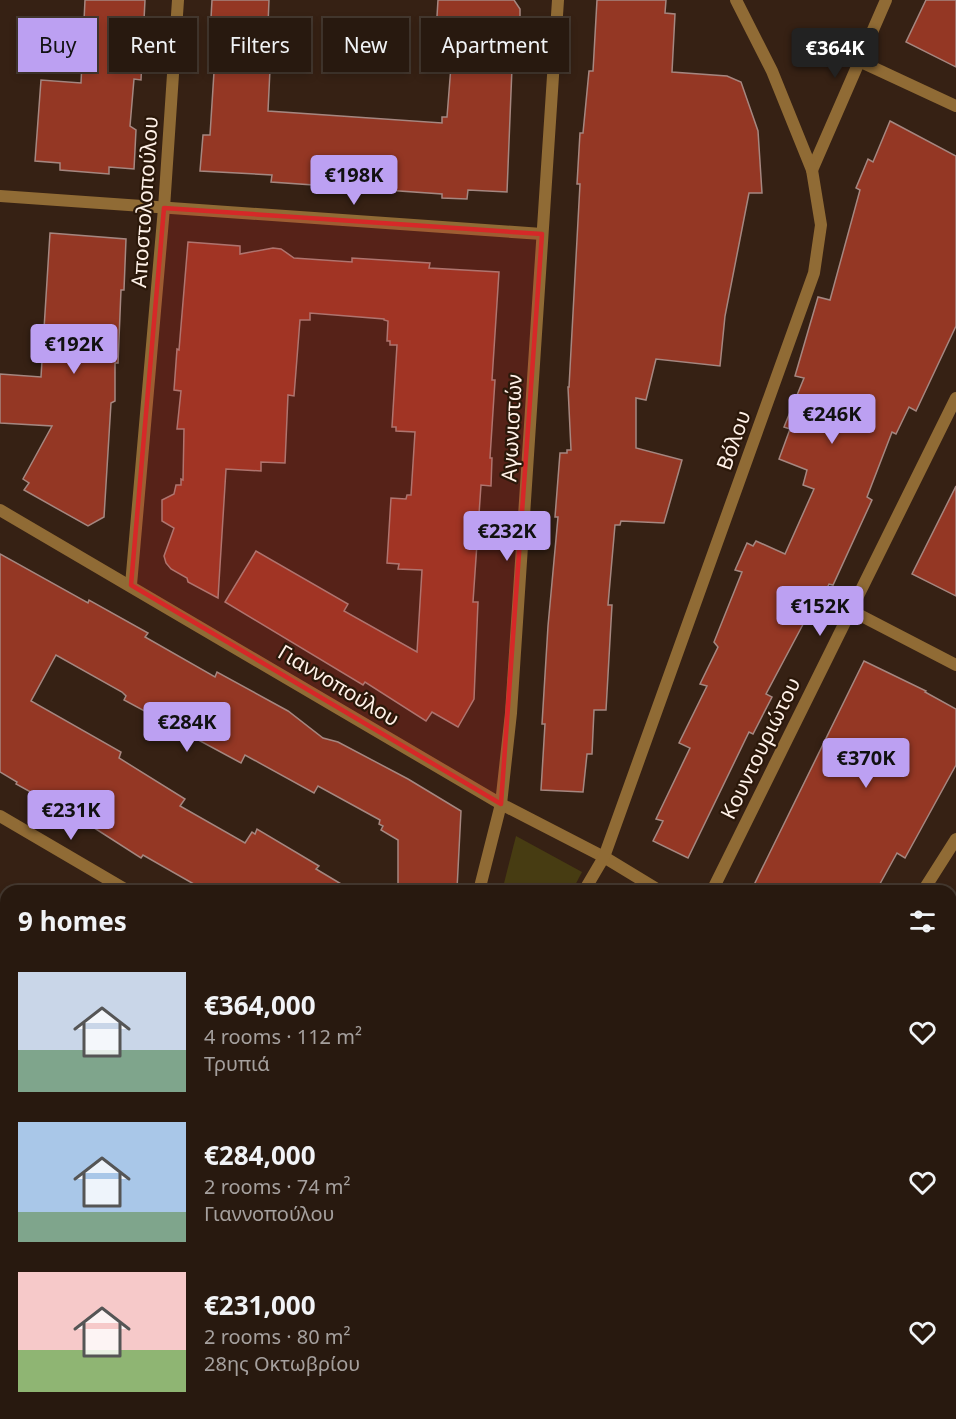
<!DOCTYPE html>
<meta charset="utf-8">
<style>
body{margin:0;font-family:"Noto Sans",sans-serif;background:#302218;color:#f1f3f6;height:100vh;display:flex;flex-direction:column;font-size:22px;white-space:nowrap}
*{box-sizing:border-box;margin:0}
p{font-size:20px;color:#a5a09e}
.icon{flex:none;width:33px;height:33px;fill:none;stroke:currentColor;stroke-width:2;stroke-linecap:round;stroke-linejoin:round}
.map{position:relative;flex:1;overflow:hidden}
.drawer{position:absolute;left:0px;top:885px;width:957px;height:534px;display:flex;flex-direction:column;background:#28190f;border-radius:18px 18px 0 0;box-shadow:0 3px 9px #0003,0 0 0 2px #44382f}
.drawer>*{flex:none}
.guide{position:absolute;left:18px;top:18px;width:600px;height:54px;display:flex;gap:12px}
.price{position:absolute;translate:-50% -51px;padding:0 14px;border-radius:6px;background:#bca0f2;color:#111;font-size:20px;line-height:39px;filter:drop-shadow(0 2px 3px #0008)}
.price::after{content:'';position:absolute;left:50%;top:36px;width:18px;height:14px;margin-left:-9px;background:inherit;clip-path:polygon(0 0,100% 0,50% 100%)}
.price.active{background:#222;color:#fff}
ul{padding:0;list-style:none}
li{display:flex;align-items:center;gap:18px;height:150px;padding:0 18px}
li span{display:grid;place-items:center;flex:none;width:168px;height:120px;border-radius:0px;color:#555}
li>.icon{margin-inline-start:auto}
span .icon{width:72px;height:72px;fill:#fffc;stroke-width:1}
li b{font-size:26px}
h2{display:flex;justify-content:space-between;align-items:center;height:72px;padding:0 18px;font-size:26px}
.pill{padding:0 21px;border-radius:0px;background:#28190f;box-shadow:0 3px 9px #0003,0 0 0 2px #44382f;font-size:21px;line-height:54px}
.pill.active{background:#bca0f2;color:#111}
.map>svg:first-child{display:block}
.green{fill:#473c12}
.building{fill:#943724;stroke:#a58780;stroke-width:1.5}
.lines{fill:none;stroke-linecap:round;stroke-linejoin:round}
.minor{stroke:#906b35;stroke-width:12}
.marked{fill:#d62828;fill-opacity:0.2;stroke:#d62828;stroke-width:4.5;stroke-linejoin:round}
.labels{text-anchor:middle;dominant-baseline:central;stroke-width:4.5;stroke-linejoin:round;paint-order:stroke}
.street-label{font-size:21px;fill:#fff1e8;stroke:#2b180a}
</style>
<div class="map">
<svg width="956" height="1419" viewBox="0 0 956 1419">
<rect width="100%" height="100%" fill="#362114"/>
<g class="green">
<polygon points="516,836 582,872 572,891 502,891"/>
<polygon points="951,1394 956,1396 956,1419 913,1419 917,1413 951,1413"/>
</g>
<g class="building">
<polygon points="85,0 145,0 141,80 134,79 130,126 136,130 134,169 109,167 109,174 60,170 60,163 35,161 41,80 81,83"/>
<polygon points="212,0 269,0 268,25 281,26 280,49 271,49 268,111 442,123 442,117 447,117 451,66 434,65 438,0 514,0 520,9 520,20 513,43 507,192 468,190 467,199 442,198 442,194 271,182 272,175 200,171 203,135 210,135 214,72 208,72"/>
<polygon points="597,0 666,0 665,13 675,14 672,72 727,76 741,82 758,131 762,193 749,193 725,316 720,366 656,359 646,400 636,398 636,448 682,460 664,523 621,521 620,525 615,525 608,605 612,605 606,710 594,710 592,754 587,754 583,792 541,790 545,724 542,724 548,626 558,517 555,517 560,453 567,453 567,450 571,450 568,387 569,387 580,184 577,184 580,133 583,133 589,71 593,71"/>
<polygon points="926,0 956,0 956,67 906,42"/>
<polygon points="890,121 956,156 956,326 916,411 909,407 896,434 892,432 867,497 872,500 833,585 829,584 821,600 815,597 808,615 766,694 772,697 753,734 749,732 688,858 653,841 663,821 656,819 690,748 679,743 707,686 700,684 718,647 714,642 742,572 735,570 747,543 753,546 756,541 785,554 814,489 803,485 807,470 779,459 790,429 784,427 804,378 795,376 818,297 830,300 860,190 856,188 868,159 873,162"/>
<polygon points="50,233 126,239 124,290 121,290 118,363 115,363 115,401 111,403 104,517 88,526 24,490 29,483 23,479 52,426 0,423 0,374 41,377"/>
<polygon points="188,242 240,246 240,254 273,248 281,249 294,258 352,262 352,258 430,263 429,268 499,272 492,380 495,380 490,458 492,458 491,486 481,485 473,602 478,602 474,699 458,727 432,712 426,721 365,682 363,685 225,602 256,551 348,604 344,611 417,652 422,570 398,569 399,564 387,563 391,498 406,499 407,495 411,495 415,432 396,431 396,427 392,427 397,345 390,345 390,341 387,341 388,321 384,320 384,319 310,313 310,320 300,320 294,396 288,395 285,463 261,462 261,471 226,469 218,598 188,582 187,578 171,569 166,563 164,556 174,528 162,521 162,500 174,494 176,485 181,485 181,479 183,480 184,429 177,429 181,391 174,390 177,349 179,350"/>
<polygon points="956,486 956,596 912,574"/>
<polygon points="0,554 88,603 89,600 148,633 145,637 215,677 217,672 288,711 323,738 338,742 408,779 461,811 457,889 450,889 450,891 398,891 398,840 381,830 383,826 379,824 380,820 318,786 314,793 245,755 241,763 124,700 126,696 122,692 56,655 31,701 121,752 119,758 185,799 180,806 245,843 252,832 255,834 257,829 319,866 316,869 353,891 206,891 143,855 141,858 85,822 16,784 17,782 0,772"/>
<polygon points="864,661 926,691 925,692 956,709 956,765 905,858 897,853 876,891 751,891"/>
</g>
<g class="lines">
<g class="minor">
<polyline points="859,61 956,106"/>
<polyline points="812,170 886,0"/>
<polyline points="0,196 542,234"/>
<polyline points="0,510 501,804 604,857 660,891"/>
<polyline points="131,585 164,208 178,0"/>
<polyline points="850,610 956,665"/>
<polyline points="0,816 128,891"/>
<polyline points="479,891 501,804 511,713 558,0"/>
<polyline points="584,891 604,857 814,273 821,225 812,170 772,71 736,0"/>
<polyline points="712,891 956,398"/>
<polyline points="923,891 956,839"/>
<polyline points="0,1010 6,1014"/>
<polyline points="951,1061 956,1064"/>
<polyline points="0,1316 6,1320"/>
<polyline points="951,1365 956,1368"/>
<polyline points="351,1413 361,1419"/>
<polyline points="657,1413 667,1419"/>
<polyline points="730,1413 740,1419"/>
<polyline points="0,1417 6,1412"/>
<polyline points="337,1419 340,1413"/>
<polyline points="892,1419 896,1413"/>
</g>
</g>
<path class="marked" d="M164 208 542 234 501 804 131 585Z"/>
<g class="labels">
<g class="street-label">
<text transform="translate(144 202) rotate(-86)">Αποστολοπούλου</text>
<text transform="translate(511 428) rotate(-87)">Αγωνιστών</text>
<text transform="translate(733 440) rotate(-70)">Βόλου</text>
<text transform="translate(339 685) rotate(31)">Γιαννοπούλου</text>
<text transform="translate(760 748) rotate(-64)">Κουντουριώτου</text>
</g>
</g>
</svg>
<b class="price active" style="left:835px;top:79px">€364K</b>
<b class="price" style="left:354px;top:206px">€198K</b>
<b class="price" style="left:74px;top:375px">€192K</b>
<b class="price" style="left:832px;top:445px">€246K</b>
<b class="price" style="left:507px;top:562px">€232K</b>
<b class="price" style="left:820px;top:637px">€152K</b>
<b class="price" style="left:187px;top:753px">€284K</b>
<b class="price" style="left:866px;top:789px">€370K</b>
<b class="price" style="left:71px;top:841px">€231K</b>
<div class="guide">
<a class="pill active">Buy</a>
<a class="pill">Rent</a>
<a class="pill">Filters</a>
<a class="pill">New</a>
<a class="pill">Apartment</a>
</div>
<section class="drawer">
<h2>9 homes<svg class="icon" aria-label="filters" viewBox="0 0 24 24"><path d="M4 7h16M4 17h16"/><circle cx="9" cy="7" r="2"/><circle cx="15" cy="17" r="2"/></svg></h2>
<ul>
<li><span style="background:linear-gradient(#c9d6e8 65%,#7fa58c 0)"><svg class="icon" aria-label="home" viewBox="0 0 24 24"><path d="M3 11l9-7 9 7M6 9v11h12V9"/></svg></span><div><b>€364,000</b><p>4 rooms · 112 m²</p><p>Τρυπιά</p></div><svg class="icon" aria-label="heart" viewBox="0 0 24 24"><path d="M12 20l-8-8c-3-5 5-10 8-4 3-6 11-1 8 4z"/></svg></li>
<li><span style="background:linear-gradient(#a9c7e8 75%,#7fa58c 0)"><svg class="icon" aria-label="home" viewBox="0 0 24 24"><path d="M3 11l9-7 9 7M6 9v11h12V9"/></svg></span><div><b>€284,000</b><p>2 rooms · 74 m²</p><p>Γιαννοπούλου</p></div><svg class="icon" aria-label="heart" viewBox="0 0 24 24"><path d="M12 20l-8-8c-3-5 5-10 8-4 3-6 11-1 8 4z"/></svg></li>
<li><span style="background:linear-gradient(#f6c9c9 65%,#8fb573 0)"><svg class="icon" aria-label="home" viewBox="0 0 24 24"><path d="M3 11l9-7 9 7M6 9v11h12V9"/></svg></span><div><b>€231,000</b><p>2 rooms · 80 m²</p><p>28ης Οκτωβρίου</p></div><svg class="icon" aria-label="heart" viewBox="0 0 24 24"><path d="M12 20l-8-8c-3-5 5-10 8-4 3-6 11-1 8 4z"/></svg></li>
</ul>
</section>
</div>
